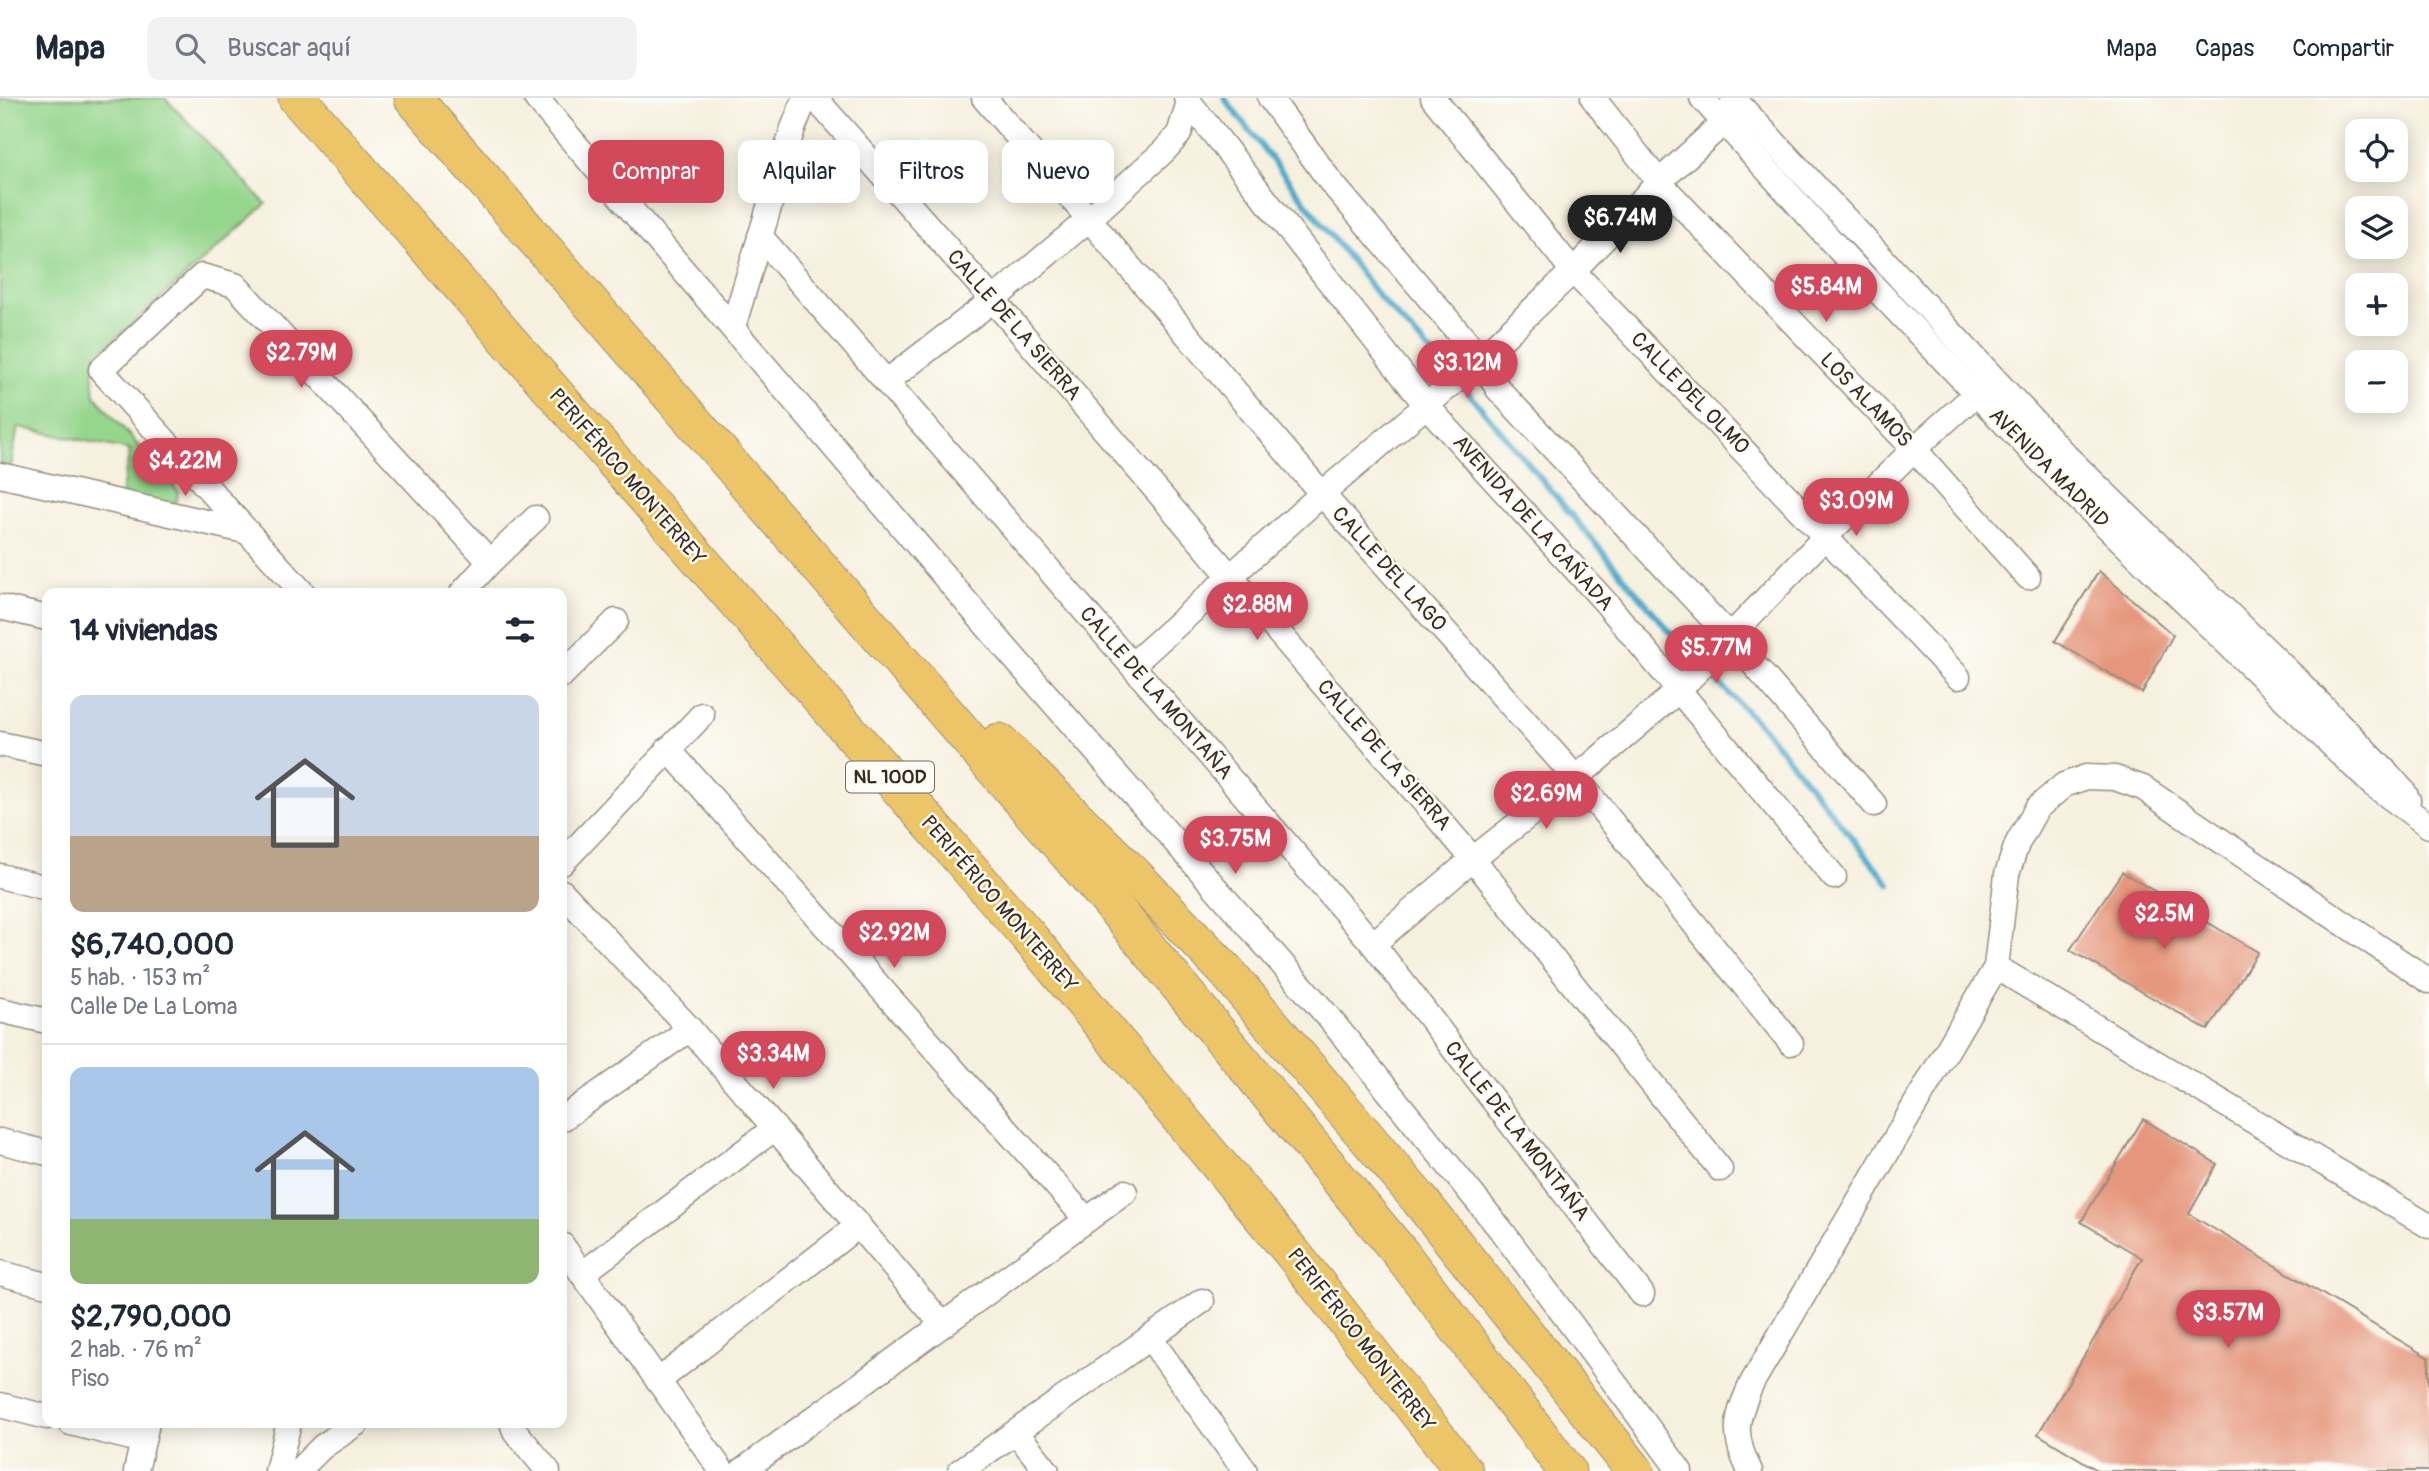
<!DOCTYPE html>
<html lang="es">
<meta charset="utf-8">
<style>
body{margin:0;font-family:Pangolin,sans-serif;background:#f2f2f3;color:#1f2937;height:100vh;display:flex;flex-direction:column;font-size:26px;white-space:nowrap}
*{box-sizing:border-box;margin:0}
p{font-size:23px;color:#747a83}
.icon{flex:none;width:38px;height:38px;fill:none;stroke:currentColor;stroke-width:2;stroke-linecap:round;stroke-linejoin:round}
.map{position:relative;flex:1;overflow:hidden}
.side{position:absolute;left:42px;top:490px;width:525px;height:840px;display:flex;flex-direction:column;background:#fff;border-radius:14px;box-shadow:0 4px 18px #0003}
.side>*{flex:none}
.top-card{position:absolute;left:588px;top:42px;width:665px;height:63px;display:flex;gap:14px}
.buttons{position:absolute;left:2345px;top:21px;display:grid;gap:14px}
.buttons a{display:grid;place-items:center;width:63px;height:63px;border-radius:14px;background:#fff;box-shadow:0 4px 18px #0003;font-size:35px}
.price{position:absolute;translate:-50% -60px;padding:0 16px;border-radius:24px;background:#d1495b;color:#fff;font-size:23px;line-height:46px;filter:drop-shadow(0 2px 4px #0008)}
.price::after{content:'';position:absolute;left:50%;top:42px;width:21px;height:16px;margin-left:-10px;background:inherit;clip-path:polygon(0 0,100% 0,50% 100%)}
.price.active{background:#222;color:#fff}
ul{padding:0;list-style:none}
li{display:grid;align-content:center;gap:14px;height:371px;padding:0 28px}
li+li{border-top:2px solid #e0e1e3}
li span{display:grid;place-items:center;height:217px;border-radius:14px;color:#555}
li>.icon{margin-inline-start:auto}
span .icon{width:126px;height:126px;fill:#fffc;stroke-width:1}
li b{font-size:30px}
h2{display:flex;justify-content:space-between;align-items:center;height:84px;padding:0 28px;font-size:30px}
.pill{padding:0 24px;border-radius:14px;background:#fff;box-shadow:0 4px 18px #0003;font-size:24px;line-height:63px}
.pill.active{background:#d1495b;color:#fff}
header{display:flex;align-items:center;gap:42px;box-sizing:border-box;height:98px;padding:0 35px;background:#fff;border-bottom:2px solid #e0e1e3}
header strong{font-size:33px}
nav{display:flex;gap:38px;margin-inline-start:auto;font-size:24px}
.search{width:490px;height:63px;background:#f2f2f3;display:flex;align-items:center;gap:18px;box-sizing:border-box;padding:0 24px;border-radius:14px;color:#747a83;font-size:26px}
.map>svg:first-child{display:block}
.green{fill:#95d68d;stroke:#688056;stroke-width:2}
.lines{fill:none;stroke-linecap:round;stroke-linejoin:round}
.stream{stroke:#4ba9ca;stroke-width:6}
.building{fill:#e5967c}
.minor-casing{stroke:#988d7e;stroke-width:27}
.highway-casing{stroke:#988d7e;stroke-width:39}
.minor{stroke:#fff;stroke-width:24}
.highway{stroke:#edc569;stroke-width:37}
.labels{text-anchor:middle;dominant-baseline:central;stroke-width:5;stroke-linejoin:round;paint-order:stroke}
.shield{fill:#fdfcf7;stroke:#75695f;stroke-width:2}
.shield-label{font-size:19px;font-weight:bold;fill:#3b2a1e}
.street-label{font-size:21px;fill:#3b2a1e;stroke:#fdfcf7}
</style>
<header>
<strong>Mapa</strong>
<div class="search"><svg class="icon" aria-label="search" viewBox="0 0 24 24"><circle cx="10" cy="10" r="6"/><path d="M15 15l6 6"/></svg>Buscar aquí</div>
<nav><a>Mapa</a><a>Capas</a><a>Compartir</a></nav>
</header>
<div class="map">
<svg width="2429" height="1373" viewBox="0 0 2429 1373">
<rect width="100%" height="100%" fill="#fdfcf7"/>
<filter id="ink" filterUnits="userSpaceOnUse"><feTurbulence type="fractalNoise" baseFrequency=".0143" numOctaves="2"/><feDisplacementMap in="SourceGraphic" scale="14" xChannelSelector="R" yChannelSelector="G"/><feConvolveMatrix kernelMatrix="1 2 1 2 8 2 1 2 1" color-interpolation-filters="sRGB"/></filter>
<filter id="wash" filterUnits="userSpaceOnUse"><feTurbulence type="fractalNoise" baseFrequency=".00686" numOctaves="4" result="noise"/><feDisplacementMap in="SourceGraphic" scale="28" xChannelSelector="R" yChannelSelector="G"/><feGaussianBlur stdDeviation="1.57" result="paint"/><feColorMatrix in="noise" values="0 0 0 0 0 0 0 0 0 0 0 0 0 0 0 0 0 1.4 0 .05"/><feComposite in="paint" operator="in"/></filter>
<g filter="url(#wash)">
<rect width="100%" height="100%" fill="#f6f0de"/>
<polygon class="green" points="0,0 165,0 266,106 96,258 93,277 95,298 178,393 177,403 170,408 121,397 130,352 18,329 10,373 0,371"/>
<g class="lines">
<g class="stream">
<polyline points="1224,0 1380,200 1453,278"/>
<polyline points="1461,286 1676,541 1699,565"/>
<polyline points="1707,573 1765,632 1890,787"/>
</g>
</g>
<g id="blocks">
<g class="building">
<polygon points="2099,473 2173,537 2142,595 2055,543"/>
<polygon points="2122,774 2258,854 2208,932 2070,852"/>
<polygon points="2143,1021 2217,1066 2189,1116 2429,1260 2429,1373 2099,1373 2038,1336 2142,1160 2081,1124"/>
</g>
</g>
</g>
<g filter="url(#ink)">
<use href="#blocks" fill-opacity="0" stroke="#988d7e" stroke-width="2"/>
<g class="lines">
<g class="minor-casing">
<g id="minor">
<polyline points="536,0 1009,554 1325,915 1501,1132 1680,1373"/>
<polyline points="815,0 993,202 1473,761 1720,1071"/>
<polyline points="984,0 1089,121 1322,396 1576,680 1791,945"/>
<polyline points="1186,0 1426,307 1607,506 1834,779"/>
<polyline points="1270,0 1330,83 1481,261 1498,291 1731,540 1874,706"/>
<polyline points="1433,0 1573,173 1958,579"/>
<polyline points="1593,0 1659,84 1914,351 2028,479"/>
<polyline points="1702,0 1853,167 2059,382 2372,686 2429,728"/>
<polyline points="1733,0 2065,357 2294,579 2388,676 2404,694 2408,702"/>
<polyline points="760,138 1373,846 1642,1196"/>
<polyline points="733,229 792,33 805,0"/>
<polyline points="886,284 993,202 1089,121 1164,53 1179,36 1189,4"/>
<polyline points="0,377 245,433"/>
<polyline points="490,464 536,420"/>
<polyline points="303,495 101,272 202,178 235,187 490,464 462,495"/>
<polyline points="0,509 47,520"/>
<polyline points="1132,567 1322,396 1481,261 1573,173 1659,84 1735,14"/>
<polyline points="562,577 616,523"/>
<polyline points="0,646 47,656"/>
<polyline points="668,651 1087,1122"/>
<polyline points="562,765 702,617"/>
<polyline points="0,778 47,790"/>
<polyline points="562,794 690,931 943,1227"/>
<polyline points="1373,846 1473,761 1576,680 1679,592 1826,438 1914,351 1976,296"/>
<polyline points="1996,869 2429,1128"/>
<polyline points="0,912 47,923"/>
<polyline points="562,1021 690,931"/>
<polyline points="0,1043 47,1055"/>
<polyline points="562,1147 722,1373"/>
<polyline points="0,1175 47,1187"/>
<polyline points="582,1176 775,1030"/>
<polyline points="1150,1240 1245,1373"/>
<polyline points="658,1283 859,1127"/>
<polyline points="0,1307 47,1319"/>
<polyline points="71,1325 143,1343"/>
<polyline points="512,1325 515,1333 548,1373"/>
<polyline points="1016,1334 1047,1373"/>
<polyline points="136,1373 147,1325"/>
<polyline points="277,1373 289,1325"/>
<polyline points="298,1373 322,1349 357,1325"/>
<polyline points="742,1373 1125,1094"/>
<polyline points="960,1373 1202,1203"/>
<path d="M1750 1373C1731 1336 1736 1319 1753 1283L1996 869 2007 776 2017 746 2037 710 2064 687 2086 679 2115 680 2143 690 2429 883"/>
</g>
</g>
<g class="highway-casing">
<g id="highway">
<polyline points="297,0 1029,839 1294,1157 1464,1373"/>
<polyline points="413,0 1109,803 1402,1157 1567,1373"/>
<polyline points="999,644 1136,779 1226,873 1419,1101 1635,1373"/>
</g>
</g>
<use href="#minor" class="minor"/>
<use href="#highway" class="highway"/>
</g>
</g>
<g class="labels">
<rect class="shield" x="846" y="663.5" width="88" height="31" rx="5"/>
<g class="shield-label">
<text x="890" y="679">NL 100D</text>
</g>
<g class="street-label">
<text transform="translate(1014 227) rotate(49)">CALLE DE LA SIERRA</text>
<text transform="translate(1690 295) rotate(46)">CALLE DEL OLMO</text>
<text transform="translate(1866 302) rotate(46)">LOS ALAMOS</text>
<text transform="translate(2049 370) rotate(45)">AVENIDA MADRID</text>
<text transform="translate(627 379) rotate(49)">PERIFÉRICO MONTERREY</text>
<text transform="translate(1533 425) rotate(48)">AVENIDA DE LA CAÑADA</text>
<text transform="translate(1389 471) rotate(48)">CALLE DEL LAGO</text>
<text transform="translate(1156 595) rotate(49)">CALLE DE LA MONTAÑA</text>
<text transform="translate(1384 657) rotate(49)">CALLE DE LA SIERRA</text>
<text transform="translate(999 806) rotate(49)">PERIFÉRICO MONTERREY</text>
<text transform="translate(1517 1033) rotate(52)">CALLE DE LA MONTAÑA</text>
<text transform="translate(1361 1242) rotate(52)">PERIFÉRICO MONTERREY</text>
</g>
</g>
</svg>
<div class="buttons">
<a><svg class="icon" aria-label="locate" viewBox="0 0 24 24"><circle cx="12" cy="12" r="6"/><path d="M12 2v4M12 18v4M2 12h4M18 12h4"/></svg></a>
<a><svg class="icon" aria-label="layers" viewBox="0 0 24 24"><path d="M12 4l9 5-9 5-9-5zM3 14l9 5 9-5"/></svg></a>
<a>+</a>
<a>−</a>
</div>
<b class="price active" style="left:1620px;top:157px">$6.74M</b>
<b class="price" style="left:1826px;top:226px">$5.84M</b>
<b class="price" style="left:301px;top:292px">$2.79M</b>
<b class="price" style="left:1467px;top:302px">$3.12M</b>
<b class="price" style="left:185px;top:400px">$4.22M</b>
<b class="price" style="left:1856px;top:440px">$3.09M</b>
<b class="price" style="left:1257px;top:544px">$2.88M</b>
<b class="price" style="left:1716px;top:587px">$5.77M</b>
<b class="price" style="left:1546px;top:733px">$2.69M</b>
<b class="price" style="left:1235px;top:778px">$3.75M</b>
<b class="price" style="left:2164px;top:853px">$2.5M</b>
<b class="price" style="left:894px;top:872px">$2.92M</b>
<b class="price" style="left:773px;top:993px">$3.34M</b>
<b class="price" style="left:2228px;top:1252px">$3.57M</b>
<div class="top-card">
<a class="pill active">Comprar</a>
<a class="pill">Alquilar</a>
<a class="pill">Filtros</a>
<a class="pill">Nuevo</a>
</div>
<section class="side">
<h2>14 viviendas<svg class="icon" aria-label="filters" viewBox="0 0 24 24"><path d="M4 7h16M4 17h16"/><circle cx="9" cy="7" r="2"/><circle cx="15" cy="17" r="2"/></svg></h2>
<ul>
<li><span style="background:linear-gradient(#c9d6e8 65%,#b9a48a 0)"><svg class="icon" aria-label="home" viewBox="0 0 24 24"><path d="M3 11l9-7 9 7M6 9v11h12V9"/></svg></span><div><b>$6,740,000</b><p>5 hab. · 153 m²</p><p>Calle De La Loma</p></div></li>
<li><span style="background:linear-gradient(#a9c7e8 70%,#8fb573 0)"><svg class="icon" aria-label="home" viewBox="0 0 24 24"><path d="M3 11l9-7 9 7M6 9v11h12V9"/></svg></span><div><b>$2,790,000</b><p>2 hab. · 76 m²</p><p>Piso</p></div></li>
</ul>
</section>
</div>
